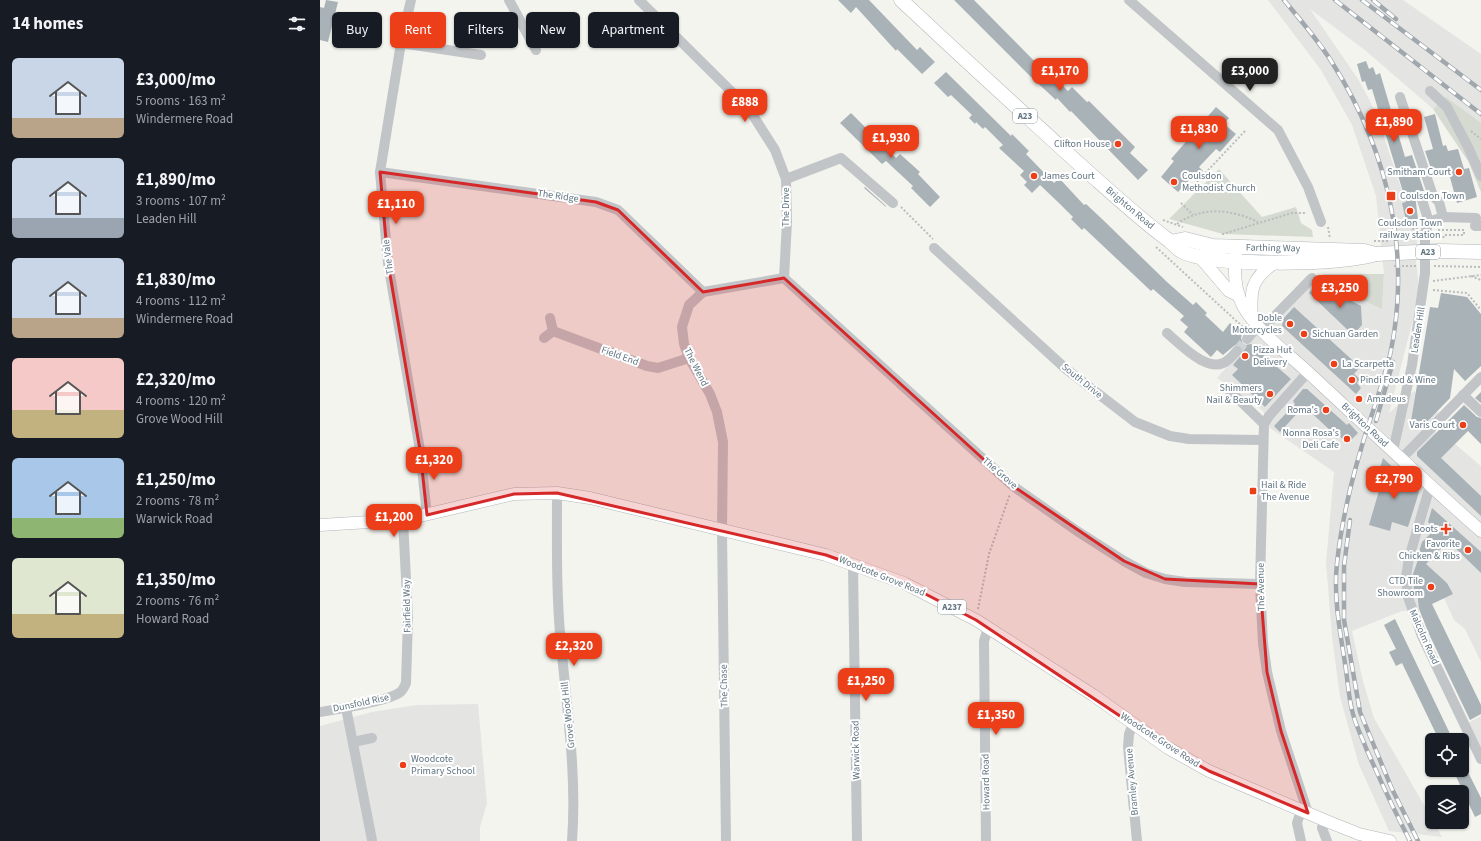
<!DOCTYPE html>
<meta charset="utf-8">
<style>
body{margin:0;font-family:"Source Sans 3",sans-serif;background:#20242c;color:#f1f3f6;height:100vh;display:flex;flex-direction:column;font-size:15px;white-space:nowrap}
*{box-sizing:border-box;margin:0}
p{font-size:13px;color:#9ea1a6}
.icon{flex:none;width:22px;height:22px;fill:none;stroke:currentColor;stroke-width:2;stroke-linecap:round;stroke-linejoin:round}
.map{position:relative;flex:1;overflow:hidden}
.drawer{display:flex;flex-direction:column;background:#171b24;width:320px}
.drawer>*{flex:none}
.guide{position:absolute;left:12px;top:12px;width:380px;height:36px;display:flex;gap:8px}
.fabs{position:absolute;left:1105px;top:733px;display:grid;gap:8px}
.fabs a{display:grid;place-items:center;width:44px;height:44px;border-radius:6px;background:#171b24;box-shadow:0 1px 3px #0004;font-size:20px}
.price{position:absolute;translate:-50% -34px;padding:0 9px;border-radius:8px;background:#ec3e18;color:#fff;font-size:13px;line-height:26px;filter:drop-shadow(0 1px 2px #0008)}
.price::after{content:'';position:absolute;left:50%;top:24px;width:12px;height:9px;margin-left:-6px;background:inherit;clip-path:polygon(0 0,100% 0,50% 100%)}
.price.active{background:#222;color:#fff}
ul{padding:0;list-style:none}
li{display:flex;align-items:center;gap:12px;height:100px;padding:0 12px}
li span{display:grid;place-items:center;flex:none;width:112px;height:80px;border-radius:6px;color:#555}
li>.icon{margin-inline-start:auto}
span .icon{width:48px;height:48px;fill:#fffc;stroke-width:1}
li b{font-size:17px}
h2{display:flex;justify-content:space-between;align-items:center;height:48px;padding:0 12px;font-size:17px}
.chip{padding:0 14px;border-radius:6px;background:#171b24;box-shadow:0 1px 3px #0004;font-size:14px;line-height:36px}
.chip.active{background:#ec3e18;color:#fff}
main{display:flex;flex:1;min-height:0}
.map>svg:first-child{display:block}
.built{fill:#e4e5e3}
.green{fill:#d5dbd0}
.building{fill:#a9b2b6}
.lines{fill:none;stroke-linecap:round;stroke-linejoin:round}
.minor-tunnel{stroke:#cfd4d4;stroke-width:10;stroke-dasharray:10 5;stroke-linecap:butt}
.major-casing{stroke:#b2b7ba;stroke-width:13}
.highway-casing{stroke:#b3b7ba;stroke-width:15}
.path{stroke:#babdbf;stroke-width:2;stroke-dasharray:2 2;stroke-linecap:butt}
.minor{stroke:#c1c5c8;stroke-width:10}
.major{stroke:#fff;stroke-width:12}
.highway{stroke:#fff;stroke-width:14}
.rail-casing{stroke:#a1a8ad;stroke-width:4.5}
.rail{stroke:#fff;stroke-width:3;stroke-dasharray:9;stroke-linecap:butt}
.minor-bridge{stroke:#c1c5c8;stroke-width:10}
.marked{fill:#d62828;fill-opacity:0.2;stroke:#d62828;stroke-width:3;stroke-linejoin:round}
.poi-dot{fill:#ec3e18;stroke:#fff;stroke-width:1.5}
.labels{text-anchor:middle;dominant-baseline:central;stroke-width:4;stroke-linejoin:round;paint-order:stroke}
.shield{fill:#fff;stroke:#909ea8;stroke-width:1}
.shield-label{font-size:9px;font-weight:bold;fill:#617582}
.poi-label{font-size:10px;fill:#617582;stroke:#fff;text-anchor:end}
.street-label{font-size:10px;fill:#617582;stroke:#fff}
</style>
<main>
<section class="drawer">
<h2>14 homes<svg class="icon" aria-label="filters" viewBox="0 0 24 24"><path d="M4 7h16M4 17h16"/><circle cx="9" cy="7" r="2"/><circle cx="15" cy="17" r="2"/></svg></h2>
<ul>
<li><span style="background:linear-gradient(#c9d6e8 75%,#b9a48a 0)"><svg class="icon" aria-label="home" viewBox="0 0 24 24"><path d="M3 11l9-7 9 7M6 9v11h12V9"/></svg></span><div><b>£3,000/mo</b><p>5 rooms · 163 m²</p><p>Windermere Road</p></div></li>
<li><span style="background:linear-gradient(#c9d6e8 75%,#9aa5b1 0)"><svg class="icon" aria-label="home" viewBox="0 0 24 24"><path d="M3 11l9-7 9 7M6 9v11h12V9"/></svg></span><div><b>£1,890/mo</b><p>3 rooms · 107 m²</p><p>Leaden Hill</p></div></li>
<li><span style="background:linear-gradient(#c9d6e8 75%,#b9a48a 0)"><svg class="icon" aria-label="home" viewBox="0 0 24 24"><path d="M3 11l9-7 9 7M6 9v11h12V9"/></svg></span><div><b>£1,830/mo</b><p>4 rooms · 112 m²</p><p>Windermere Road</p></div></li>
<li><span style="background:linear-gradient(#f6c9c9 65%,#c2b280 0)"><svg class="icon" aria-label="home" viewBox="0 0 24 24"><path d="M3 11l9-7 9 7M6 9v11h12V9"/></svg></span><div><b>£2,320/mo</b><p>4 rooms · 120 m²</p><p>Grove Wood Hill</p></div></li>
<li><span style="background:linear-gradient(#a9c7e8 75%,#8fb573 0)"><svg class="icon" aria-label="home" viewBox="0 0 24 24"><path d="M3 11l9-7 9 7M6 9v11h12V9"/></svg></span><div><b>£1,250/mo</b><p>2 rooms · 78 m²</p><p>Warwick Road</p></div></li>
<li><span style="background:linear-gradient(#dfe7d0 70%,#c2b280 0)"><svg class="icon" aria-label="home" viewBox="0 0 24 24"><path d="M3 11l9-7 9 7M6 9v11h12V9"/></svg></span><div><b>£1,350/mo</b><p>2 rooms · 76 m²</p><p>Howard Road</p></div></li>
</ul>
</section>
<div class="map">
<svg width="1161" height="841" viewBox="0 0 1161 841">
<rect width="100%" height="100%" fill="#f4f4ef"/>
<g class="built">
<polygon points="948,0 1083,0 1161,54 1161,124 1126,97 1113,109 1046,51 990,9 1038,79 1050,101 1060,125 1083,194 1091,193 1098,219 1096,261 1098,278 1098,300 1069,413 1094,391 1120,414 1115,434 1130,448 1135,444 1161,466 1161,662 1145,629 1134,620 1124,598 1099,610 1082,611 1032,631 1043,681 1054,718 1112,819 1112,822 1114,822 1122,837 1069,831 1039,765 1020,697 1012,637 1006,563 1014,472 950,428 943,411 897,378 987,275 997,278 1062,308 1064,274 1056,196 1032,125 1001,70"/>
<polygon points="158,704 167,803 160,827 160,841 0,841 0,726 52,712 96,705"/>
<polygon points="1161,716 1161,750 1148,723"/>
</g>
<g class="green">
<polygon points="1126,97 1161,123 1161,192 1148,161 1113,109"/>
<polygon points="899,169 942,217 976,207 981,223 992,230 993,237 903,234 849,219"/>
<polygon points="1004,274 1064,274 1062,309 997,278"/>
</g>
<g class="building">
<polygon points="6,0 18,2 8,42 0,40 0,7 4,8"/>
<polygon points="518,0 549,0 597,50 600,47 615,62 602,74 577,49 576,51 536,7 531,13"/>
<polygon points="634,0 654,0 736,83 738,81 748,91 752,87 767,102 769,101 815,147 810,153 828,170 818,180 751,111 750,112 737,98 736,100 710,76"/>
<polygon points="1046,61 1049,69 1053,67 1056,75 1060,73 1085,157 1092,155 1104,191 1099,191 1095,195 1098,219 1086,221 1082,203 1086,202 1052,89 1048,90 1045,81 1042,82 1037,64"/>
<polygon points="626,72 691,136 692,134 709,151 706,154 734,183 739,178 764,205 766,204 781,218 847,282 873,305 876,302 887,313 885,315 903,332 910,323 922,334 921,338 923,344 926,345 931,344 971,379 945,407 912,375 918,369 913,365 923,353 922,347 915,345 903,355 897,350 891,357 864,332 868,327 860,320 864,316 833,289 831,291 764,228 762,230 751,219 753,217 740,204 720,185 712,193 704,185 707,182 700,175 704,171 679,148 683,145 665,127 663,129 656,122 655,124 649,118 652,115 631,95 628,97 614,83"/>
<polygon points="896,107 909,118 904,124 916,134 900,152 896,149 879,167 883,171 875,180 872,177 858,192 841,177 854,161 851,159"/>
<polygon points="531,113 576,158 580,154 600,172 598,174 620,197 610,207 591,188 593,186 566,161 562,164 520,123"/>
<polygon points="1115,114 1123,146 1126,145 1128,151 1138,149 1144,169 1149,168 1157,197 1137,203 1128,170 1113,174 1105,151 1113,149 1104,117"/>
<polygon points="545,187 566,206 566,207 544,188"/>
<polygon points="995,286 1006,292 1019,294 1041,306 1042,325 1033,335 989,293"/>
<polygon points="1121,293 1147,297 1161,314 1161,366 1145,381 1134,369 1130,398 1100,429 1094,429 1091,427 1091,421 1110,307 1118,308"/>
<polygon points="974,307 1040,367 1034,374 1040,379 1037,383 1041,388 1036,394 962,326 963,319"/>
<polygon points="983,389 987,389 1027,425 1029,423 1038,433 1027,444 1014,430 1012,432 984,406 960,432 954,426 975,404 973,401"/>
<polygon points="1161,392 1161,403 1155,398"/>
<polygon points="1144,405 1157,417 1161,418 1161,444 1148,431 1121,458 1161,496 1161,516 1097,456 1097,452"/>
<polygon points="1063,458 1099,492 1088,527 1072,522 1070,531 1049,525 1065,470 1060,468"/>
<polygon points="1112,508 1161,552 1161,573 1128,541 1106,564 1127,583 1133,594 1112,604 1161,705 1161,714 1150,720 1109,634 1099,609 1097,591 1094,592 1093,574 1100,554 1099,552 1102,542 1115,529 1108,522"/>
<polygon points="1075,619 1133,740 1119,740 1082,663 1076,666 1069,652 1076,649 1064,625"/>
<polygon points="1133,770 1147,770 1161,798 1161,814 1155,817"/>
</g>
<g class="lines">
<polyline class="minor-tunnel" points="917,351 927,339"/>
<g class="major-casing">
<g id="major">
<path d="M916 253C914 271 914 289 923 306 939 334 968 353 991 375 1047 427 1103 480 1161 531"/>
<polyline points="879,256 909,291 919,296"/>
<path d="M932 318C930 290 931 278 956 262"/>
<polyline points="0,525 83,520 194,494 237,493 270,498 506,555 584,583 656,620 773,695 848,748 889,771 1004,820 1039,834 1070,841"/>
</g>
</g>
<g class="highway-casing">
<g id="highway">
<path d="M581 0C643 58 705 115 768 172 794 195 819 218 847 239 852 242 856 248 861 251 890 267 1024 265 1056 254"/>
<polyline points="851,242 865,239 893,246 1044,251 1056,254 1119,251 1161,252"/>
</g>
</g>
<g class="path">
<polyline points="1151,131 1161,139"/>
<polyline points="877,182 925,131"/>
<polyline points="861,203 873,215"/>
<polyline points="581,207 613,239"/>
<polyline points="843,220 863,227"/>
<path d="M857 224C882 206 911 209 938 222"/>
<polyline points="1008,227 1010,239"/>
<polyline points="1092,229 1098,229"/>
<polyline points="1118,230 1144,230 1144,235 1124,235 1123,239"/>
<polyline points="903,235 903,234 972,213 987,213"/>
<polyline points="1054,241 1070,241"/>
<polyline points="836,247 924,328"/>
<polyline points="1074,266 1096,266"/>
<polyline points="1114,266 1161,267"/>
<polyline points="1151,276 1161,280"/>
<polyline points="1113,281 1161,275"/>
<polyline points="1113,290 1147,293 1161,310"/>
<polyline points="658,609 669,554 690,494"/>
</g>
<g class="minor">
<polyline points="91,0 81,43 60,172 68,263 100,450 107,515"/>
<polyline points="189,0 216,50"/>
<polyline points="319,0 429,109 455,150 466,179 467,222 464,278"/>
<polyline points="809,0 958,130 988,187 1001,222"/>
<polyline points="81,43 161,55"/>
<polyline points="1110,91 1127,107 1148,147 1161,176"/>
<polyline points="1080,97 1113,196 1119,202 1123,217"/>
<polyline points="60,172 276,202 298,210 383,292"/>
<polyline points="466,179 521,158 573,203"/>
<polyline points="1101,197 1109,222"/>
<polyline points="1105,233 1109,222 1123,217 1156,218 1155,226 1161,226"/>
<polyline points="614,248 746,369 815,422 850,436 869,439 943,440"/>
<polyline points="464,278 693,486 757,531 804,561 826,573 845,579 865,582 940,584"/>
<polyline points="941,330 992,278"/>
<polyline points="233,331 327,366 338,368 369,358"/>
<path d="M847 333C861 345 890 376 908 360 911 358 914 354 917 351"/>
<polyline points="224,338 233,331 230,318"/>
<polyline points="927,339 938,326"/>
<polyline points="909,390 944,424"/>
<polyline points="1143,395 1161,412"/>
<polyline points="1073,451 1092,365 1105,273"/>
<polyline points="1081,459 1161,377"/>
<polyline points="1110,486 1089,558 1086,577 1088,597 1102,636 1161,759"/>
<path d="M237 493C237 543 236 594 241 644 247 710 257 775 252 841"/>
<polyline points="533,564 537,841"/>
<polyline points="26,708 52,840"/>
<path d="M0 712C18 709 65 702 79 693 83 691 84 687 86 683L88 618 83 520"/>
<polyline points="813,724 809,734 808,747 817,841"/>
<polyline points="33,742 52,738"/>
<polyline points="988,813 961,731 947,672 943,643 940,584 944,424 949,416 988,372"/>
<polyline points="1004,820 1002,828 1007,841"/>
<polyline points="406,841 402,530 403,442 397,412 390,394 369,358 364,344 362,327 369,305 383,292 464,278"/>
<polyline points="666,841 664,641 668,628"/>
<polyline points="981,841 977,823 981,811"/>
</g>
<use href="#major" class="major"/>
<use href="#highway" class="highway"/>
<g class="rail-casing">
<g id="rail">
<path d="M964 0C981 21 999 41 1013 64 1068 151 1092 254 1070 355 1062 387 1050 418 1041 449 1030 486 1021 526 1017 563 1013 599 1021 636 1026 670 1028 685 1029 700 1033 714 1036 726 1042 737 1046 748 1060 780 1074 810 1090 841"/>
<polyline points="1015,0 1161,114"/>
<polyline points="1042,0 1161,90"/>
<polyline points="1053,0 1076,19"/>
<polyline points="1056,421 1073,362"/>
<polyline points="1030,520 1024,566 1024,620 1040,712 1072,789 1098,841"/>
</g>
</g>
<use href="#rail" class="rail"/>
<polyline class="minor-bridge" points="1105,273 1105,233"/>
</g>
<path class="marked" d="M60 172 276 202 298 210 383 292 464 278 693 486 804 561 845 579 940 584 947 672 961 731 988 813 889 771 848 748 656 620 584 583 506 555 237 493 194 494 107 515 100 450 68 263Z"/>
<g class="poi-dot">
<circle cx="798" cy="144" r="4"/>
<circle cx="1139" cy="172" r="4"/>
<circle cx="714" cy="176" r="4"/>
<circle cx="854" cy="182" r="4"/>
<rect x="1066" y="191" width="10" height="10" rx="2"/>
<circle cx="1090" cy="211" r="4"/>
<circle cx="970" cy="324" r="4"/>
<circle cx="984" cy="334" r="4"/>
<circle cx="925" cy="356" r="4"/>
<circle cx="1014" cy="364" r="4"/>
<circle cx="1032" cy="380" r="4"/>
<circle cx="950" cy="394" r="4"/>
<circle cx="1039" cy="399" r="4"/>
<circle cx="1006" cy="410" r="4"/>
<circle cx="1143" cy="425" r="4"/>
<circle cx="1027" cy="439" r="4"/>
<rect x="929" y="487" width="8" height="8" rx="2"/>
<path d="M1124 523h4v4h4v4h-4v4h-4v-4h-4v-4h4z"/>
<circle cx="1148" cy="550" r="4"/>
<circle cx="1111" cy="587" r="4"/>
<circle cx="83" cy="765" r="4"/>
</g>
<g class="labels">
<g class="shield">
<rect x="693" y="109" width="24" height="14" rx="3"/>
<rect x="1096" y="245" width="24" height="14" rx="3"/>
<rect x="618" y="600" width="28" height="14" rx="3"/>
</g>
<g class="shield-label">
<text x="705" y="116">A23</text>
<text x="1108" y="252">A23</text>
<text x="632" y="607">A237</text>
</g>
<g class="poi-label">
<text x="790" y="144">Clifton House</text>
<text x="1131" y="172">Smitham Court</text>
<text x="722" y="176" text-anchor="start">James Court</text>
<text x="862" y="176" text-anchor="start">Coulsdon<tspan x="862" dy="12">Methodist Church</tspan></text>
<text x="1080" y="196" text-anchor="start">Coulsdon Town</text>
<text x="1090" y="223" text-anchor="middle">Coulsdon Town<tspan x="1090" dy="12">railway station</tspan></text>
<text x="962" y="318">Doble<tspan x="962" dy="12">Motorcycles</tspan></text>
<text x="992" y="334" text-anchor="start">Sichuan Garden</text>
<text x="933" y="350" text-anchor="start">Pizza Hut<tspan x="933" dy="12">Delivery</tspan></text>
<text x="1022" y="364" text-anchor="start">La Scarpetta</text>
<text x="1040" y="380" text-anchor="start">Pindi Food &amp; Wine</text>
<text x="942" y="388">Shimmers<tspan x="942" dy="12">Nail &amp; Beauty</tspan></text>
<text x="1047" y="399" text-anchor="start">Amadeus</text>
<text x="998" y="410">Roma's</text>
<text x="1135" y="425">Varis Court</text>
<text x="1019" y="433">Nonna Rosa's<tspan x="1019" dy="12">Deli Cafe</tspan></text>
<text x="941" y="485" text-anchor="start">Hail &amp; Ride<tspan x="941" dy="12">The Avenue</tspan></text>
<text x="1118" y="529">Boots</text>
<text x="1140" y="544">Favorite<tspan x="1140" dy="12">Chicken &amp; Ribs</tspan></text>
<text x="1103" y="581">CTD Tile<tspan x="1103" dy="12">Showroom</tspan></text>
<text x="91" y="759" text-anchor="start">Woodcote<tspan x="91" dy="12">Primary School</tspan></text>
</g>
<g class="street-label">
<text transform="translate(238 196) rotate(8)">The Ridge</text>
<text transform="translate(466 207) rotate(-90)">The Drive</text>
<text transform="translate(810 208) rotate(40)">Brighton Road</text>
<text transform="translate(953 248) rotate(1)">Farthing Way</text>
<text transform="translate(68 257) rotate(-97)">The Vale</text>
<text transform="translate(1098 330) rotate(-81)">Leaden Hill</text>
<text transform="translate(300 356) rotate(20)">Field End</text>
<text transform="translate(376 367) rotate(63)">The Wend</text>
<text transform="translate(762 381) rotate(39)">South Drive</text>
<text transform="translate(1045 425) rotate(43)">Brighton Road</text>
<text transform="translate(680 473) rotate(41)">The Grove</text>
<text transform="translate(562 576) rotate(22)">Woodcote Grove Road</text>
<text transform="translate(941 587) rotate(-91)">The Avenue</text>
<text transform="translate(87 606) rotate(-91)">Fairfield Way</text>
<text transform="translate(1104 637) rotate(66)">Malcolm Road</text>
<text transform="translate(404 686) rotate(-91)">The Chase</text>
<text transform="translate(41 703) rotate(-12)">Dunsfold Rise</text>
<text transform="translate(248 715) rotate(-96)">Grove Wood Hill</text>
<text transform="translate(840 740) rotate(33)">Woodcote Grove Road</text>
<text transform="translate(536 750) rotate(-91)">Warwick Road</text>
<text transform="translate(666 782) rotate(-91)">Howard Road</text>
<text transform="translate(812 782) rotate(-95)">Bramley Avenue</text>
</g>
</g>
</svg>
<div class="fabs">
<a><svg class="icon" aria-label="locate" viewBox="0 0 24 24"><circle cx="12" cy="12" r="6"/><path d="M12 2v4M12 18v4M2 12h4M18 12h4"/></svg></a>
<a><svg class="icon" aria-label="layers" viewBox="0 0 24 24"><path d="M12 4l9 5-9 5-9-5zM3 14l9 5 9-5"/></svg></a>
</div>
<b class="price" style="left:740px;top:92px">£1,170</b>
<b class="price active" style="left:930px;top:92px">£3,000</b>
<b class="price" style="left:425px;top:123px">£888</b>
<b class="price" style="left:1074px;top:143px">£1,890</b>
<b class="price" style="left:879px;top:150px">£1,830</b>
<b class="price" style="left:571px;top:159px">£1,930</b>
<b class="price" style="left:76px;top:225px">£1,110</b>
<b class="price" style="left:1020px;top:309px">£3,250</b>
<b class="price" style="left:114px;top:481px">£1,320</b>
<b class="price" style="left:1074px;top:500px">£2,790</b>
<b class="price" style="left:74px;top:538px">£1,200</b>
<b class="price" style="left:254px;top:667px">£2,320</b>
<b class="price" style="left:546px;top:702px">£1,250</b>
<b class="price" style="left:676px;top:736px">£1,350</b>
<div class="guide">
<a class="chip">Buy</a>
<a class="chip active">Rent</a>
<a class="chip">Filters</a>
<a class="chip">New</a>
<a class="chip">Apartment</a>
</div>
</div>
</main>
